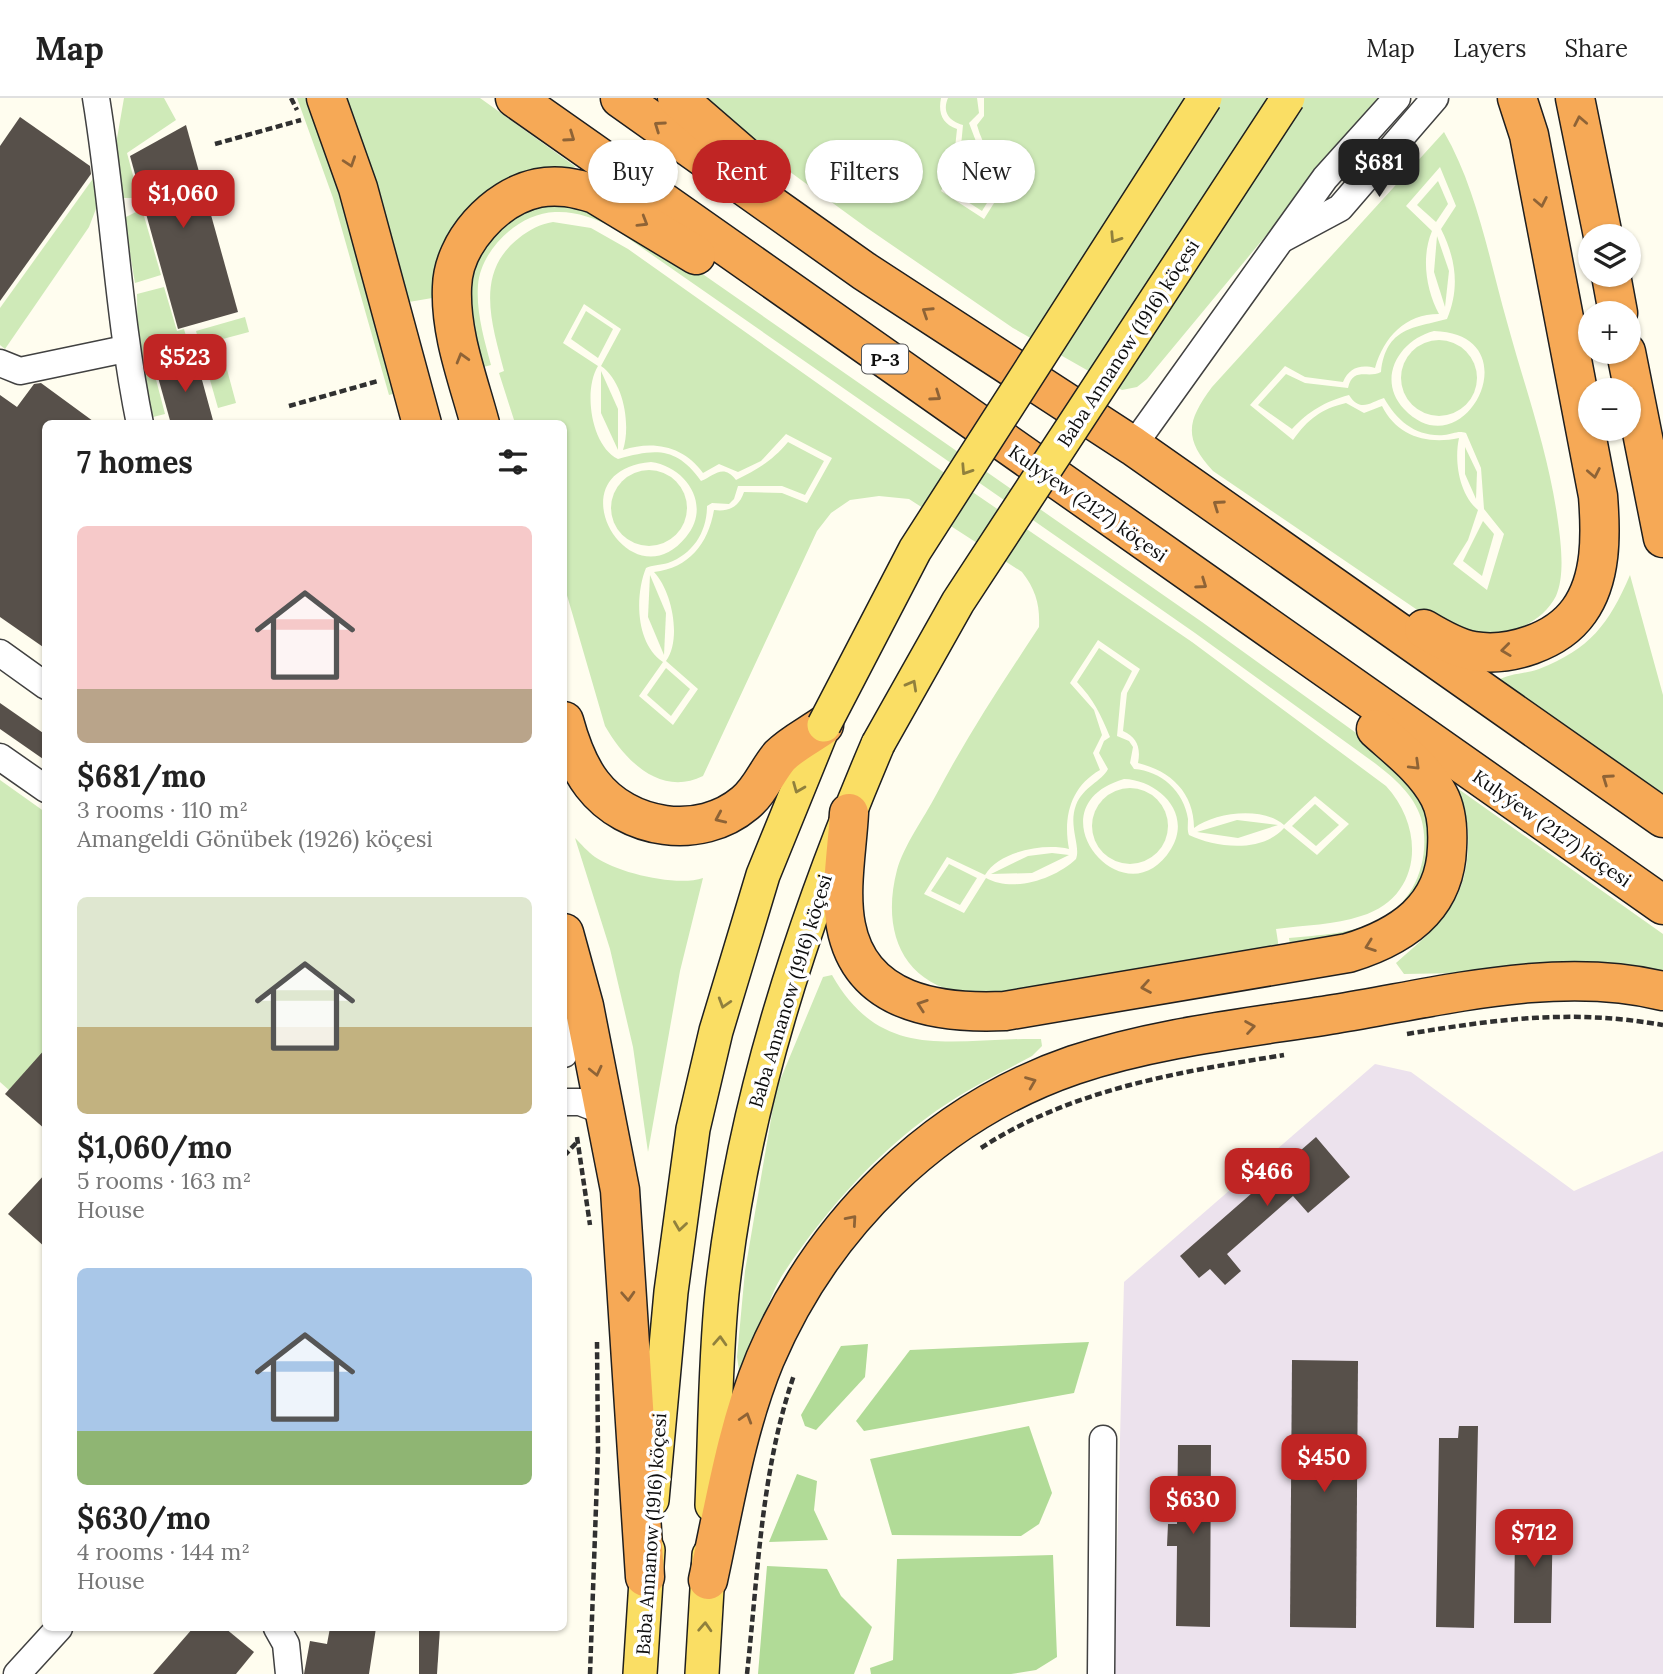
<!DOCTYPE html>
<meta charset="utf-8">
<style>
body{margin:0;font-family:Lora,serif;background:#f6f6f6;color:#222;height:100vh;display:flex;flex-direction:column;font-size:26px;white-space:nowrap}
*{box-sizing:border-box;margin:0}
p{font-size:23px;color:#767676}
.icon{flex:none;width:38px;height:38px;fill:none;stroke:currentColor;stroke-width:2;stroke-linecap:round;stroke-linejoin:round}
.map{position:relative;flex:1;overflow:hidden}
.sheet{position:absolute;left:42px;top:322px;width:525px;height:1211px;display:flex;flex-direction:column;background:#fff;border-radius:10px;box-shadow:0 2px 5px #0004}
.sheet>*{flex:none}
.banner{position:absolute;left:588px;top:42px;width:665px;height:63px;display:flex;gap:14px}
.buttons{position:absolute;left:1578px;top:126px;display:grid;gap:14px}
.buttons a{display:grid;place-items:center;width:63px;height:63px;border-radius:50%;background:#fff;box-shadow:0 2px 5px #0004;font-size:35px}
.price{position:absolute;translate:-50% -60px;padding:0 16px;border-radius:14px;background:#c02524;color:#fff;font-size:23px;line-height:46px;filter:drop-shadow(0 2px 4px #0008)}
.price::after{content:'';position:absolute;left:50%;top:42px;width:21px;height:16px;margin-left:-10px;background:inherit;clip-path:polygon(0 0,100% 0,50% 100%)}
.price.current{background:#222;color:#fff}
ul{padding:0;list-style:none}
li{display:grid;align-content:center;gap:14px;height:371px;padding:0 35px}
li span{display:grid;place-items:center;height:217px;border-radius:10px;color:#555}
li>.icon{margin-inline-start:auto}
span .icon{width:126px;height:126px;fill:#fffc;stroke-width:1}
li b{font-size:30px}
h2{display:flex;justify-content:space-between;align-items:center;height:84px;padding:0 35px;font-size:30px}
.tag{padding:0 24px;border-radius:32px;background:#fff;box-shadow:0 2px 5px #0004;font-size:24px;line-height:63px}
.tag.current{background:#c02524;color:#fff}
header{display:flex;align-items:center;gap:42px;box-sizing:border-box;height:98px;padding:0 35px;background:#fff;border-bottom:2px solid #e0e0e0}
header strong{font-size:33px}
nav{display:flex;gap:38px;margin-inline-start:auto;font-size:24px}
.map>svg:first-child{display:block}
.industrial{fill:#ece2ed}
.green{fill:#cfeab8;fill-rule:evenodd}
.forest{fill:#b1db97}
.building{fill:#57504a}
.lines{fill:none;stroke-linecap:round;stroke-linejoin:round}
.minor-casing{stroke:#414141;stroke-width:29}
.major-casing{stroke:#1f1f1f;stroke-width:36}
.highway-casing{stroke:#1f1f1f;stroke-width:41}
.path{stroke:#303030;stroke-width:4.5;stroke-dasharray:7 3.5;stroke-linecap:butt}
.minor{stroke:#fff;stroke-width:26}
.major{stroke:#fade64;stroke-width:33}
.highway{stroke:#f6a956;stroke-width:38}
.major-bridge-casing{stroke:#1f1f1f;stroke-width:36;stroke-linecap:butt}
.major-bridge{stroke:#fade64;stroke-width:33}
.oneway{stroke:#8e6336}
.oneway2{stroke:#90803d}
.labels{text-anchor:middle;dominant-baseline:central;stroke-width:7;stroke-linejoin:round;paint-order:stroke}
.shield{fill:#fff;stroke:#565656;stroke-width:2}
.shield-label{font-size:18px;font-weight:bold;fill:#0e0e0e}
.street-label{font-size:19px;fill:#0e0e0e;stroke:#fff}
</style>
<header>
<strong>Map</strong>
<nav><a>Map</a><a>Layers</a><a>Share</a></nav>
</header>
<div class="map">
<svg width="1663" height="1576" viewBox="0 0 1663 1576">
<rect width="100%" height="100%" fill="#fffdef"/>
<polygon class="industrial" points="1375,966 1411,974 1574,1093 1663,1053 1663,1576 1114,1576 1124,1184"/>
<g class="green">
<polygon points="124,0 164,0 176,22 127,55 139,100 119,100 115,52"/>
<polygon points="297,0 313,0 403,293 389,297 333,100"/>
<polygon points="341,0 480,0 576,69 552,73 438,199 403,205"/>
<path d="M694 0H941C938 15 942 26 957 31L953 69 941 93 984 121 1011 78C994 63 983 49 977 27L984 18V0H1380L1147 281 1137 289 1122 292 1013 230 867 130 720 23Z"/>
<path d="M948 0H977L979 15 969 25 980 54 1003 79 982 113 949 92 959 69 963 27C949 23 942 14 948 0Z"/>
<path d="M1444 34C1477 91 1489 161 1507 224 1525 290 1549 356 1558 424 1561 445 1565 478 1556 498 1542 526 1506 539 1475 537 1462 536 1448 528 1435 524L1213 373C1183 340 1187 323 1212 289ZM1440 69 1456 108 1441 131C1456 161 1460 190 1447 221 1414 230 1386 229 1381 274 1368 281 1353 268 1348 290L1305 285 1286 276 1258 307 1292 331C1309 313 1324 304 1349 297 1360 315 1371 304 1384 300 1397 323 1416 339 1444 337 1453 336 1458 332 1466 335L1481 370 1484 411 1504 436 1487 492 1453 466 1468 442 1478 412C1459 396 1454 363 1459 340 1427 347 1397 338 1382 308L1364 315 1346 305C1321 311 1308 321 1293 342L1250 307 1285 268 1305 279 1343 284C1349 270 1360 266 1375 270 1384 239 1405 216 1439 216 1426 192 1421 159 1432 133L1406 108ZM1434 233C1534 236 1465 375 1404 311 1376 281 1399 242 1434 233Z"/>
<polygon points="97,75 99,103 89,129 5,251 0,247 0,210"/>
<polygon points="1438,83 1448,106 1436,124 1417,107"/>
<path d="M550 101 638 131 1202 524 1384 655 1425 698 1435 757 1406 816 1291 853 1289 840C1319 837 1352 836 1379 822 1415 805 1432 758 1421 720 1414 697 1394 680 1376 666L1195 535 612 129C594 120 576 113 555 114 519 115 481 151 478 187 476 214 484 241 491 267L480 270 466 179 497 127Z"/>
<polygon points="142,111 161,177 135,185 124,120"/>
<path d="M553 124 591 130 628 151 933 367 1192 544 1386 688C1425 730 1423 799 1361 818 1335 827 1304 827 1276 831L1280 857 1004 898C990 897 975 898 962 895 899 883 882 829 897 772 904 747 924 720 936 697 967 638 1003 584 1039 529 1040 507 1036 492 1022 474L909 401 879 398 850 402 831 415 817 433 703 678C661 699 625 663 605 628L564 487V326L515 325 499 275 504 273C492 226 474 175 519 140 529 132 540 126 553 124ZM584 206 621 231 601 268C624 284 631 327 623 352 653 342 684 348 703 375L719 366 738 374 761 363 786 336 832 360 807 405 782 395 744 394C739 409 729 414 714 412 708 446 689 470 654 474 672 493 682 541 666 563L698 591 673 627 639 598 663 564C635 545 635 497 646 470 652 467 660 467 668 465 693 456 707 434 707 408L712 405 729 406 734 401 738 388H782L805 397 824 363 788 344C772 363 758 371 736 382 723 365 714 378 701 383 676 348 655 351 618 361 591 348 583 292 598 268L563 245ZM651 364C687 369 712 408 686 439 630 508 551 373 651 364ZM1098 542 1140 571 1127 595 1123 633C1137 639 1141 650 1138 665 1171 673 1194 695 1194 730 1215 714 1263 708 1284 727L1315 698 1349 726 1317 757 1284 730C1262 755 1216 750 1189 737 1187 732 1188 727 1188 721 1184 693 1161 673 1134 671L1130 665 1133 649 1129 643 1117 638 1121 595 1132 573 1099 550 1077 584C1094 602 1101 617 1110 639L1104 643 1099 655 1108 671C1102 683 1083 689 1076 707 1068 728 1081 748 1076 761 1055 781 1013 795 986 780L964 815 924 796 947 759 985 777C999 753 1044 745 1069 751 1063 720 1070 689 1100 672L1093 655 1102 637 1094 612 1070 585ZM1124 681C1158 682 1193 715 1171 751 1125 826 1028 709 1124 681Z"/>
<polygon points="1437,138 1449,173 1445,209 1434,174"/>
<polygon points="164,189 177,233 184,231 192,259 153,270 165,316 153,319 138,266 137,196"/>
<polygon points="586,213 613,231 598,260 571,241"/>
<polygon points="245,219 249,234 219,242 236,305 218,310 196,233"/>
<circle cx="1439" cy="280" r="38"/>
<polygon points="601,273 618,311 618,352 601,315"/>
<polygon points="1465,349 1477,374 1476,401 1465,376"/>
<circle cx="649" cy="410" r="38"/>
<polygon points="1483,423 1494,436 1482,478 1463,463"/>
<polygon points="650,477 666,515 664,557 648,519"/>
<path d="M1630 477 1663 597V702L1497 583C1510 575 1525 576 1539 571 1590 551 1609 526 1630 477Z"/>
<polygon points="666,570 690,591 671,618 647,597"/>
<polygon points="0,682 45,714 45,971 19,1001 0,984"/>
<path d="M1457 690 1663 836V880L1520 874 1404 876 1396 865C1443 824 1471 801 1468 732 1467 717 1459 704 1457 690Z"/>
<circle cx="1130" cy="728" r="38"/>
<polygon points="1315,706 1339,727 1316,748 1292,728"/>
<polygon points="1237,722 1278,727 1238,740 1197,734"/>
<path d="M575 740C581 746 588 754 595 759 618 775 677 789 703 780L680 873 648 1054 633 949 610 851Z"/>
<polygon points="1052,755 1069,757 1032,775 991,776 1028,758"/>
<polygon points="949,766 977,780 960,807 931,793"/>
<path d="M832 877C883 967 954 939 1041 941L1042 948 1032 958C1004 973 975 987 948 1005 883 1047 828 1109 785 1173 765 1203 760 1240 744 1272H739L737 1259 745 1173 776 992 823 879Z"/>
</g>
<g class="forest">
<polygon points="1089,1244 1074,1295 864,1333 856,1323 910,1252"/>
<polygon points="868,1246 865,1279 816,1332 805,1328 801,1317 841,1248"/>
<polygon points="1029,1328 1052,1395 1039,1426 1021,1438 892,1437 870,1361"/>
<polygon points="797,1376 817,1383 814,1412 828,1442 769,1444"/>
<polygon points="1053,1457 1057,1559 1036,1572 1011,1576 871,1576 870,1570 893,1562 897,1461"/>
<polygon points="767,1468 827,1471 841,1498 872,1529 854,1576 758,1576"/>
</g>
<g class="building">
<polygon points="20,19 90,68 91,76 0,203 0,48"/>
<polygon points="186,27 238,214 178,231 130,58"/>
<polygon points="196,260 214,326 171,326 156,272"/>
<polygon points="41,285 97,326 46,326 46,551 0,519 0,297 17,309 34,286"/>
<polygon points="0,605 46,637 46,663 0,631"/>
<polygon points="46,950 46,1032 5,996"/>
<polygon points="1316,1039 1350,1079 1308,1115 1293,1098 1227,1156 1241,1173 1225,1187 1210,1171 1199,1180 1180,1158"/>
<polygon points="46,1075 46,1150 8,1116"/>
<polygon points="1292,1262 1358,1263 1356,1530 1290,1529"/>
<polygon points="1459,1328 1478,1328 1474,1530 1436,1529 1439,1340 1458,1340"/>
<polygon points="1178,1347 1211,1347 1210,1529 1176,1528 1177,1448 1167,1448 1168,1426 1177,1426"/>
<polygon points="1527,1413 1553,1413 1551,1525 1514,1525 1515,1431 1526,1432"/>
<polygon points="193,1530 225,1530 254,1554 236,1576 153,1576"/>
<polygon points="330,1530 376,1530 369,1576 304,1576 310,1543 327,1546"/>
<polygon points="419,1530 440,1530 437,1576 419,1576"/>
</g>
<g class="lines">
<g class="minor-casing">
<g id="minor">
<path d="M96 0C114 109 118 218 140 326"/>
<polyline points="1284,140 1340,110 1435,0"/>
<polyline points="0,265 20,273 125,251"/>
<polyline points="1133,348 1325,80 1397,0"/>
<polyline points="0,555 46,588"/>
<polyline points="0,659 46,691"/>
<polyline points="564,956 584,910"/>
<polyline points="564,1004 580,1004 606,1014"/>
<polyline points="277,1530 286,1546 289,1576"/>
<polyline points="17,1576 59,1530"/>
<polyline points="1101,1576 1103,1341"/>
</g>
</g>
<g class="major-casing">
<g id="major">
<polyline points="652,1402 671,1194 693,1031 716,933 763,777 824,627"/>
<path d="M712 1407C715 1337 715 1265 722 1195 743 1004 803 822 878 646"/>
<polyline points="640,1576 648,1452"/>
<polyline points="702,1576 709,1457"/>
</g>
</g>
<g class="highway-casing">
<g id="highway">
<polyline points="326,0 358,90 422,326"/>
<polyline points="515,0 1663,807"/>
<polyline points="620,0 864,173 1133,348 1663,720"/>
<polyline points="677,0 752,65"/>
<polyline points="1575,0 1603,138"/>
<polyline points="1611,177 1618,215"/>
<polyline points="1626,254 1663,440"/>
<path d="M480 326C468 281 450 236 452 189 453 145 495 99 538 90 558 86 576 90 595 96L696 157"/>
<path d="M1424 531C1439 540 1456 550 1473 553 1509 559 1557 544 1579 513 1602 481 1601 436 1598 398L1529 37 1517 0"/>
<path d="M564 623C570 645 578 668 592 686 627 732 700 743 745 705 761 692 767 673 780 658 792 646 810 637 824 627"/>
<path d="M849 715C847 752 839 792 846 828 861 906 940 916 1005 913L1348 855C1401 839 1445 810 1447 750 1448 733 1447 713 1439 698 1425 671 1398 651 1376 631"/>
<polyline points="564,835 584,908 620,1092 645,1479"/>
<path d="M708 1482C724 1409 736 1331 765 1261 822 1127 934 1015 1074 967 1158 939 1248 930 1335 916 1440 899 1557 867 1663 893"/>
</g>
</g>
<g class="path">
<polyline points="291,0 297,12"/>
<polyline points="215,46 301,22"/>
<polyline points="289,308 378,283"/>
<path d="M1407 936C1498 921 1571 911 1663 927"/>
<polyline points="577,1039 590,1127"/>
<path d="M981 1050C1072 991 1179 974 1284 957"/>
<polyline points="564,1058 577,1044"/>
<polyline points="590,1576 598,1353 597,1244"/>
<path d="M747 1576C758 1476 761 1373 794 1277"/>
</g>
<use href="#minor" class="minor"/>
<use href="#major" class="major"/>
<use href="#highway" class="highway"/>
<g class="major-bridge-casing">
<g id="major-bridge">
<polyline points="824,627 915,452 1205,0"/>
<polyline points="878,646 958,504 1288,0"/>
</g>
</g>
<use href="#major-bridge" class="major-bridge"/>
</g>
<defs><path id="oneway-chevron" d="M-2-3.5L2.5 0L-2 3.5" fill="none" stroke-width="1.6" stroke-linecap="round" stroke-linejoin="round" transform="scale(1.75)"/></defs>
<g class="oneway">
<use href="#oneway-chevron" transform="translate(1580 23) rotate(-101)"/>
<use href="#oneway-chevron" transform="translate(659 28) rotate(-145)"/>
<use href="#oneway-chevron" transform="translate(570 39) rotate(35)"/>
<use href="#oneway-chevron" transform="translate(350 64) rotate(71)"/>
<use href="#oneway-chevron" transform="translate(1541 104) rotate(79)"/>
<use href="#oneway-chevron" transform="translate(643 124) rotate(31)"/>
<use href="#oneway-chevron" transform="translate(927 214) rotate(-147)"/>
<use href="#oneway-chevron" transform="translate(462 260) rotate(-106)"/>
<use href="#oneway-chevron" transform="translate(936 298) rotate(35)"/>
<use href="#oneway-chevron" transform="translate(1594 375) rotate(79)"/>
<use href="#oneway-chevron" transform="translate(1218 407) rotate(-145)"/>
<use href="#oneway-chevron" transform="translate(1202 486) rotate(35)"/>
<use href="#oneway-chevron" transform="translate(1506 552) rotate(173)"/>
<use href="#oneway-chevron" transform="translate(1415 667) rotate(44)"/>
<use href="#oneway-chevron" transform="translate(1607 681) rotate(-145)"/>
<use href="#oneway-chevron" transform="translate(720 720) rotate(156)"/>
<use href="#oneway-chevron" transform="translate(1370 848) rotate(160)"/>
<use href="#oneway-chevron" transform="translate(1146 889) rotate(170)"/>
<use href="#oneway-chevron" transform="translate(922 907) rotate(-161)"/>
<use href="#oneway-chevron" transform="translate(1250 929) rotate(-9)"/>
<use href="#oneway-chevron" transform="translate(596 973) rotate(77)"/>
<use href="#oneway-chevron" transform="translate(1031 984) rotate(-22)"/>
<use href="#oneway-chevron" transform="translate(852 1122) rotate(-49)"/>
<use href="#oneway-chevron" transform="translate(628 1198) rotate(87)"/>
<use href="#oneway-chevron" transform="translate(746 1320) rotate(-73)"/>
</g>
<g class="oneway2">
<use href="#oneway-chevron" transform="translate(1115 140) rotate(123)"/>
<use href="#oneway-chevron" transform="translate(966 372) rotate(123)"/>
<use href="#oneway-chevron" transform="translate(912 587) rotate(-61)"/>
<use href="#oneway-chevron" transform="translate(798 690) rotate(112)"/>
<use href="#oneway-chevron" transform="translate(724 905) rotate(107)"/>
<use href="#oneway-chevron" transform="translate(680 1128) rotate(98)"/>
<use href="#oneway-chevron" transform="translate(720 1243) rotate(-87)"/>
<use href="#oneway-chevron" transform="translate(705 1529) rotate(-87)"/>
</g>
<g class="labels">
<rect class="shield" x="862" y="246.5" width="46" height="29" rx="5"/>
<g class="shield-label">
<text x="885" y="261">P-3</text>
</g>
<g class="street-label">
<text transform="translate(1128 245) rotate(-57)">Baba Annanow (1916) köçesi</text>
<text transform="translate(1088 405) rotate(35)">Kulyýew (2127) köçesi</text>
<text transform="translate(1552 730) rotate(35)">Kulyýew (2127) köçesi</text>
<text transform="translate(790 893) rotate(-73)">Baba Annanow (1916) köçesi</text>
<text transform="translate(651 1436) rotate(-86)">Baba Annanow (1916) köçesi</text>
</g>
</g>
</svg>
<div class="buttons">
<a><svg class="icon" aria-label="layers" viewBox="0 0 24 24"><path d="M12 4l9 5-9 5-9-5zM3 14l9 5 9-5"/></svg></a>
<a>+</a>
<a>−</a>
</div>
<b class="price current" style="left:1379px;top:101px">$681</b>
<b class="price" style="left:183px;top:132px">$1,060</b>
<b class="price" style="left:185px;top:296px">$523</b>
<b class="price" style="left:1267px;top:1110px">$466</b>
<b class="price" style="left:1324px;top:1396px">$450</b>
<b class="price" style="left:1193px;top:1438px">$630</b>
<b class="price" style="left:1534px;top:1471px">$712</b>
<div class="banner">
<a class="tag">Buy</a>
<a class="tag current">Rent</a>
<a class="tag">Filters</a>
<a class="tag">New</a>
</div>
<section class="sheet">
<h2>7 homes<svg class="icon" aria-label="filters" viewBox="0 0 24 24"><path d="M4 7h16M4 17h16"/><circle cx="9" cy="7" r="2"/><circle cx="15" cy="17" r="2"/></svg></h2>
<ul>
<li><span style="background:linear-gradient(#f6c9c9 75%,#b9a48a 0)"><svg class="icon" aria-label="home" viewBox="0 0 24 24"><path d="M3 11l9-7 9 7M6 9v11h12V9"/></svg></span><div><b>$681/mo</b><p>3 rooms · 110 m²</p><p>Amangeldi Gönübek (1926) köçesi</p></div></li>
<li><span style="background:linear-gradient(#dfe7d0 60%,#c2b280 0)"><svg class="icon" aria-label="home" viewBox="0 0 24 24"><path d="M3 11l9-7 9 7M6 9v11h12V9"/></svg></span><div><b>$1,060/mo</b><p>5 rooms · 163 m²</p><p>House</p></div></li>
<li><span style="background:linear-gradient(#a9c7e8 75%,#8fb573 0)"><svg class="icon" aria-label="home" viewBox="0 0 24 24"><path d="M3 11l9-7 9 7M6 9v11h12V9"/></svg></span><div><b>$630/mo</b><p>4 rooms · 144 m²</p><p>House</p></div></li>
</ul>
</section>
</div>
